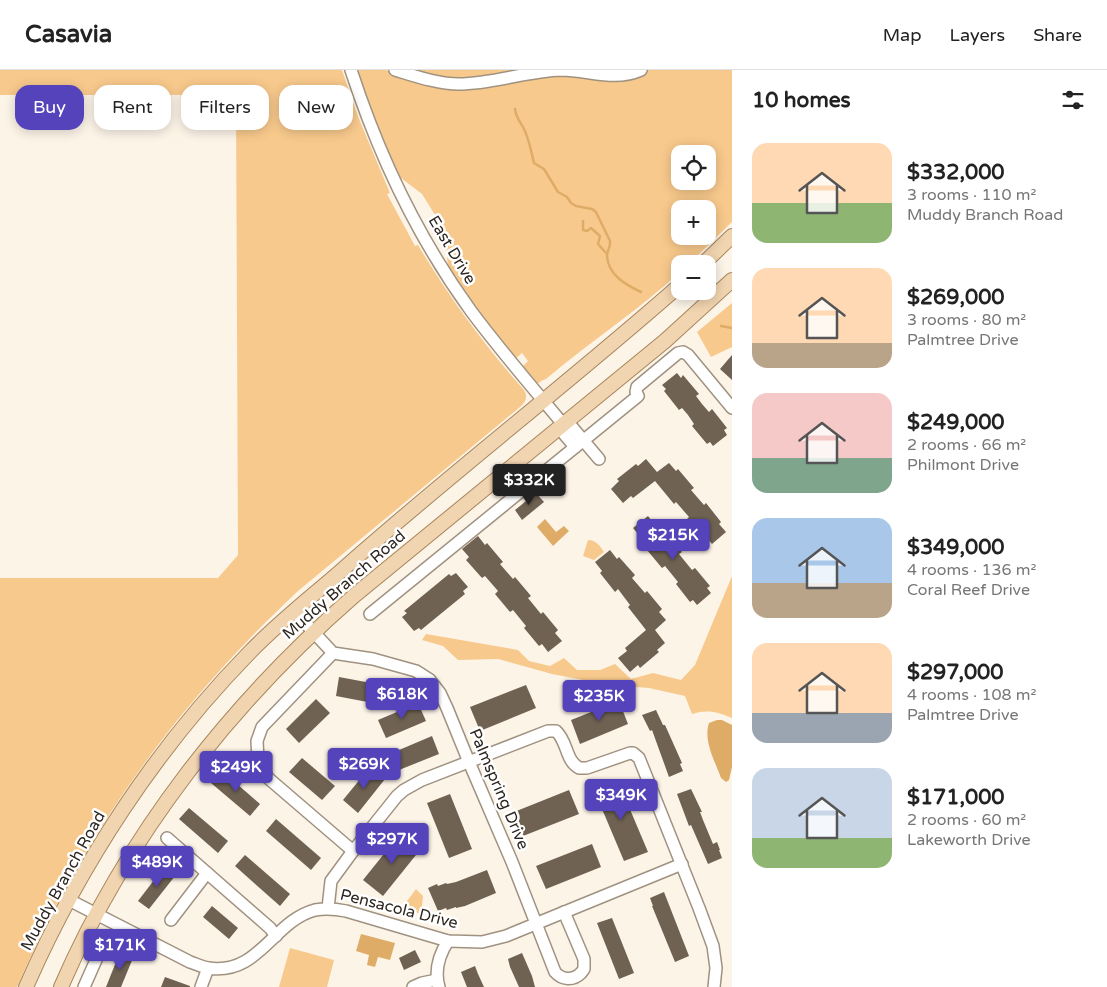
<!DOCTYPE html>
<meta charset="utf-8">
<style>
body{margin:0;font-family:"Varela Round",sans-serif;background:#f2f2f2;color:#222;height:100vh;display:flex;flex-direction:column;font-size:19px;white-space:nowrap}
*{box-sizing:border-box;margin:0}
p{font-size:16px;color:#767676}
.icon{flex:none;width:28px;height:28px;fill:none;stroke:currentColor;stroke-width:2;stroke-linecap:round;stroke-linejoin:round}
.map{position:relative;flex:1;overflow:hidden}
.sheet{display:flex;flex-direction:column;background:#fff;width:375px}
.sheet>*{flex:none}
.guide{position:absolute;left:15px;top:15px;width:475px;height:45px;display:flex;gap:10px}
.buttons{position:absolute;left:671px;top:75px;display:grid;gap:10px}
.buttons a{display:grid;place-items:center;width:45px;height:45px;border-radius:10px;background:#fff;box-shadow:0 2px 12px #0003;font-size:25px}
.price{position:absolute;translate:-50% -42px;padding:0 11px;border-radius:5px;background:#5443ba;color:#fff;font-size:16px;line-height:32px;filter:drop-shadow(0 1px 2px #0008)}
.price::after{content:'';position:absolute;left:50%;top:30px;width:15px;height:11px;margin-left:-8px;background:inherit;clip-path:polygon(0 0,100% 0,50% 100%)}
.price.active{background:#222;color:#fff}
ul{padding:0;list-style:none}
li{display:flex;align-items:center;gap:15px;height:125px;padding:0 20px}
li span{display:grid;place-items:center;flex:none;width:140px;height:100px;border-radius:15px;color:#555}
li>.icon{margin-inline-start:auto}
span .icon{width:60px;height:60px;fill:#fffc;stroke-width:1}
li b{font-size:21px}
h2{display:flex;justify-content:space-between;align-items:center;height:60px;padding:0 20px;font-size:21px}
.tag{padding:0 18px;border-radius:15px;background:#fff;box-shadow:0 2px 12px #0003;font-size:18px;line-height:45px}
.tag.active{background:#5443ba;color:#fff}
header{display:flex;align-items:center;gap:30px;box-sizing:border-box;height:70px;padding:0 25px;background:#fff;border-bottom:1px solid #e0e0e0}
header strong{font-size:24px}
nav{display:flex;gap:28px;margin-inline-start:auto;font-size:18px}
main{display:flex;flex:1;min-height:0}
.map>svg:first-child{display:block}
.green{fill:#f8c98c;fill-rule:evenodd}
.water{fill:#dfac68}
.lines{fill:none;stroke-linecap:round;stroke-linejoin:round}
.stream{stroke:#dfac68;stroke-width:2.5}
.building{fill:#6f6252}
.minor-casing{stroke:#a09280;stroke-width:14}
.major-casing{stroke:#a6855b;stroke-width:16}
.minor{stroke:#fff;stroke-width:11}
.major{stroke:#f1d4b0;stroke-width:14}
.labels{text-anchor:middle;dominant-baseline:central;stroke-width:5;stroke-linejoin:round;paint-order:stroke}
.street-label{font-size:16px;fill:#2c261f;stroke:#fff}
</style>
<header>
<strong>Casavia</strong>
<nav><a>Map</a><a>Layers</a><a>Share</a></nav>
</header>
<main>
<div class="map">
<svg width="732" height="917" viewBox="0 0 732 917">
<rect width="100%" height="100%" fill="#fdf4e8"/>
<g class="green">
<path d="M0 0H342L359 49 390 123 387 124 415 176 418 175C449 227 484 275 524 320 528 327 526 332 520 337L298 521C174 637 85 762 17 917H0V508H218L238 485 236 25H0Z"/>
<path d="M359 0H386L437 15 645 0H732V152L689 194H680V202C638 241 589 272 546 309L541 311 539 313H537L522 297 528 291 522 283 515 289 470 229 448 196 445 168 440 153 422 124 401 108 397 103 373 46 359 7ZM680 84H708V111H680ZM680 139H708V166H680Z"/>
<polygon points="405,0 538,0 462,11"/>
<polygon points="732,233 732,277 711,287 697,262"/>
<path d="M588 470C596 470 600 476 604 482L594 490 583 486Z"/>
<path d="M732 506V648C718 642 707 639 692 644L685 626 649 618 609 615 552 604 498 589 458 590 443 576 422 570 426 564 518 580 529 591 550 596 564 588 577 600H600L615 594 631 609 653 603 681 610 695 595Z"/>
<polygon points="416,819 423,826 421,844 402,838"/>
<polygon points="290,878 334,890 327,917 279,917"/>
</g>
<g class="water">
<polygon points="545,449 556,462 564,456 569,461 553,476 537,457"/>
<path d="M717 650H722L732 655V697L729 710 726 712 721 708C715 691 703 671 709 653Z"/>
<polygon points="361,864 395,873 390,890 378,887 375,897 367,895 369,885 356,881"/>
</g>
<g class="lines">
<g class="stream">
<path d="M515 39C516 47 519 50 523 57 529 68 531 81 534 93L544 99 558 122 567 127 571 133 576 136 592 139 596 142 610 171C611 177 607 180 607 186 608 205 626 215 641 222"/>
<polyline points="583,151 583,160 587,161 591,158 600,166 598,174 607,184"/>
<polyline points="721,256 732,258"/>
</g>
</g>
<g class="building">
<polygon points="732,285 732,310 720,299"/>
<polygon points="677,303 681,308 683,305 699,324 696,326 702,334 709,342 712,339 727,358 724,360 727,365 713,376 710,372 707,374 692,356 694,354 688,345 682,338 679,340 664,321 666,319 662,315"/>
<polygon points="646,389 657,402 669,393 676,401 678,399 694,418 691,420 697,427 704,435 706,433 721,452 719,454 726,462 712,474 705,466 702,468 687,449 689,447 676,432 674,434 655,411 633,428 631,426 623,433 611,419 619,411 617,409 636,394 638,396"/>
<polygon points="536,423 544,432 522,450 515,440"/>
<polygon points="648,446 664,466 666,464 682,482 679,484 692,500 695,498 710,516 707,518 711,523 697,535 693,530 690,532 676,514 678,512 665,496 662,498 647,480 650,478 633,458"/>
<polygon points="478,466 485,475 487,473 503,492 500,494 506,501 513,509 515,507 531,526 528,528 541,544 543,542 558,560 555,563 562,571 548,582 542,574 539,576 524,558 526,556 513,540 510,542 495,524 498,521 485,506 482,508 466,490 469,487 462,479"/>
<polygon points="610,480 617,489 619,487 635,505 632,508 645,523 647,521 662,539 659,542 666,550 655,560 665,573 657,580 659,582 640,598 638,595 630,602 618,588 627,581 625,578 646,560 628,537 630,535 618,519 615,522 600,503 602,501 595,492"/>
<polygon points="456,503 468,517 463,521 465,524 421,560 419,558 414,561 402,547 407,543 404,541 449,504 451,506"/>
<polygon points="339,607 382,615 378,634 336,626"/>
<polygon points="526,615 536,638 480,661 470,637"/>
<polygon points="316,629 330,643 299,673 286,659"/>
<polygon points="619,631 628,654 580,674 571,650"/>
<polygon points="418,633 426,651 386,668 378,650"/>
<polygon points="656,640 663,655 665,655 682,693 680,694 683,701 669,707 652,660 650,661 642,645"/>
<polygon points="432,666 439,684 399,700 392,683"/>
<polygon points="302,688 335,716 322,730 289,702"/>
<polygon points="370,697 385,709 358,743 343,730"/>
<polygon points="222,701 260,734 250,746 211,713"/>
<polygon points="618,711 648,782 624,791 594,720"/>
<polygon points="691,719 702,742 700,742 703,750 713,774 717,772 720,780 719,780 722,788 708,794 691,755 689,756 677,724"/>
<polygon points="569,720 579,744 523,766 514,742"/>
<polygon points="450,724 472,779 449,788 427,733"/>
<polygon points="189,738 228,771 218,783 179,749"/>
<polygon points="276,749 321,788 311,800 266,761"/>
<polygon points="400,764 420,780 383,826 363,810"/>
<polygon points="592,774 601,797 546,819 536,796"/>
<polygon points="245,785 290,824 280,836 235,796"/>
<polygon points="164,797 175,806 149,839 138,831"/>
<polygon points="487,800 496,823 465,836 456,838 456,837 447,840 446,838 438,841 428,818 437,814 438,816 446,813 447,814 456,812"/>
<polygon points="664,822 689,886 675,892 652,836 653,836 650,828"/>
<polygon points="212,836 238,858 229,869 203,847"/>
<polygon points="612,848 634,903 619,909 597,853"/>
<polygon points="415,880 421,892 404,900 399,888"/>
<polygon points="120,882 133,888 121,917 106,917"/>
<polygon points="522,883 532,906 535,917 519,917 510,897 508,889"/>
<polygon points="475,896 478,904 484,917 467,917 461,902"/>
<polygon points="165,907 190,916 190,917 161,917"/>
</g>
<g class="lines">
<g class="minor-casing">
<g id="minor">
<path d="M351 0C379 86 418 168 471 241 500 280 532 317 563 354L572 357 599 389"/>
<path d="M395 0C415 6 438 14 459 14 493 14 527 1 561 0 589 0 614 12 641 0"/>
<polyline points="563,354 564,364 575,377"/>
<path d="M294 541 333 583 373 589 416 601 430 610 440 623 447 638 469 692 512 792 555 902C562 910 573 911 581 903L584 899V889L564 842"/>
<polyline points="370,544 638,326 636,322 637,317 678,283 683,282 688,285 732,338"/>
<polyline points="333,583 262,657 257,671 258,690 268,708 353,781"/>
<polyline points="167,768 270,858 276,866"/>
<path d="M69 830 190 892C196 894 202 897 208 898 259 906 273 851 315 840 326 838 336 839 346 841L448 871 482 872 506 866 682 794"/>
<path d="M328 838 331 811 353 781 397 726 404 720 422 710 548 661H556C568 672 565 690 579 698H587L630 683H633L639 688 699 838 713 876 716 898 714 917"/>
<polyline points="171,850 207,803"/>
<polyline points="84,917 104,872"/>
<polyline points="201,917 208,898"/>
<polyline points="413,917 422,913 437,910"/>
<path d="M439 917C434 900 439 885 448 871"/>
</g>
</g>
<g class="major-casing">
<g id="major">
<polyline points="703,194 732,166"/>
<path d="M26 917C80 794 156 678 250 582 278 553 310 528 341 501 451 403 569 313 680 215"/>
<path d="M61 917C127 765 231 633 355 525L665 271 732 210"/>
</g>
</g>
<use href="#minor" class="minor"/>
<use href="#major" class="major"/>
</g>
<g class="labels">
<g class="street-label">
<text transform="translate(452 180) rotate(59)">East Drive</text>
<text transform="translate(344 515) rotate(-41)">Muddy Branch Road</text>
<text transform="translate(499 719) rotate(67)">Palmspring Drive</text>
<text transform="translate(63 811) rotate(-61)">Muddy Branch Road</text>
<text transform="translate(399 839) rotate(14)">Pensacola Drive</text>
</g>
</g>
</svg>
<div class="buttons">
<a><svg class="icon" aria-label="locate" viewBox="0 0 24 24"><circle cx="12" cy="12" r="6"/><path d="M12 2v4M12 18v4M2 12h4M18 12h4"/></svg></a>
<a>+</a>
<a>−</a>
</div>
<b class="price active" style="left:529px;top:436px">$332K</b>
<b class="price" style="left:673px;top:491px">$215K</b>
<b class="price" style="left:402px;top:650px">$618K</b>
<b class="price" style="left:599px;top:652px">$235K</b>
<b class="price" style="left:364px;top:720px">$269K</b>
<b class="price" style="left:236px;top:723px">$249K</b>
<b class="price" style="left:621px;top:751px">$349K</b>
<b class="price" style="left:392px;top:795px">$297K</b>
<b class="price" style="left:157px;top:818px">$489K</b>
<b class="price" style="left:120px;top:901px">$171K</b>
<div class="guide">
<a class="tag active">Buy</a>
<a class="tag">Rent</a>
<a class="tag">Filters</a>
<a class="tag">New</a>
</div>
</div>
<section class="sheet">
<h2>10 homes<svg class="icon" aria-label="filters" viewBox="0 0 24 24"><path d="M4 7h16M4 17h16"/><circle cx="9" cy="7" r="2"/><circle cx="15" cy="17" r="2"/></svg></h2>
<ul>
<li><span style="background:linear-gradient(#ffd9b3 60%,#8fb573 0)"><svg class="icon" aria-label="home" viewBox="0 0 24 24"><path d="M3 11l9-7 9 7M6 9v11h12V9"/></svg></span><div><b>$332,000</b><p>3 rooms · 110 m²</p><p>Muddy Branch Road</p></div></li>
<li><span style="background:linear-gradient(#ffd9b3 75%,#b9a48a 0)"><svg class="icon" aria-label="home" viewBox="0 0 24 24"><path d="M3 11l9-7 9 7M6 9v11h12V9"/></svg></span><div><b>$269,000</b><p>3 rooms · 80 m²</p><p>Palmtree Drive</p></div></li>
<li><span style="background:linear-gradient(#f6c9c9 65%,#7fa58c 0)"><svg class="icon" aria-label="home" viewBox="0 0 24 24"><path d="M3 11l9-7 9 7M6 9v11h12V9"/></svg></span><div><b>$249,000</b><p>2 rooms · 66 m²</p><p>Philmont Drive</p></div></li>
<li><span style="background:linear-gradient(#a9c7e8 65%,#b9a48a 0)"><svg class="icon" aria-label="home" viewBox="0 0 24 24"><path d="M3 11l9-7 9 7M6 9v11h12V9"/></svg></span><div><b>$349,000</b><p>4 rooms · 136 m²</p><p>Coral Reef Drive</p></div></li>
<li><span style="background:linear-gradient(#ffd9b3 70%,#9aa5b1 0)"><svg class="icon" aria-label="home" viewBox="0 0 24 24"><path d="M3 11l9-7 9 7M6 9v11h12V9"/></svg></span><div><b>$297,000</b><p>4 rooms · 108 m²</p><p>Palmtree Drive</p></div></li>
<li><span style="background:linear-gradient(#c9d6e8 70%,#8fb573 0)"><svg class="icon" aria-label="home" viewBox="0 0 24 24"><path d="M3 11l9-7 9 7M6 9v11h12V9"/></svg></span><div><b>$171,000</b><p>2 rooms · 60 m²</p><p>Lakeworth Drive</p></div></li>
</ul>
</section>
</main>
